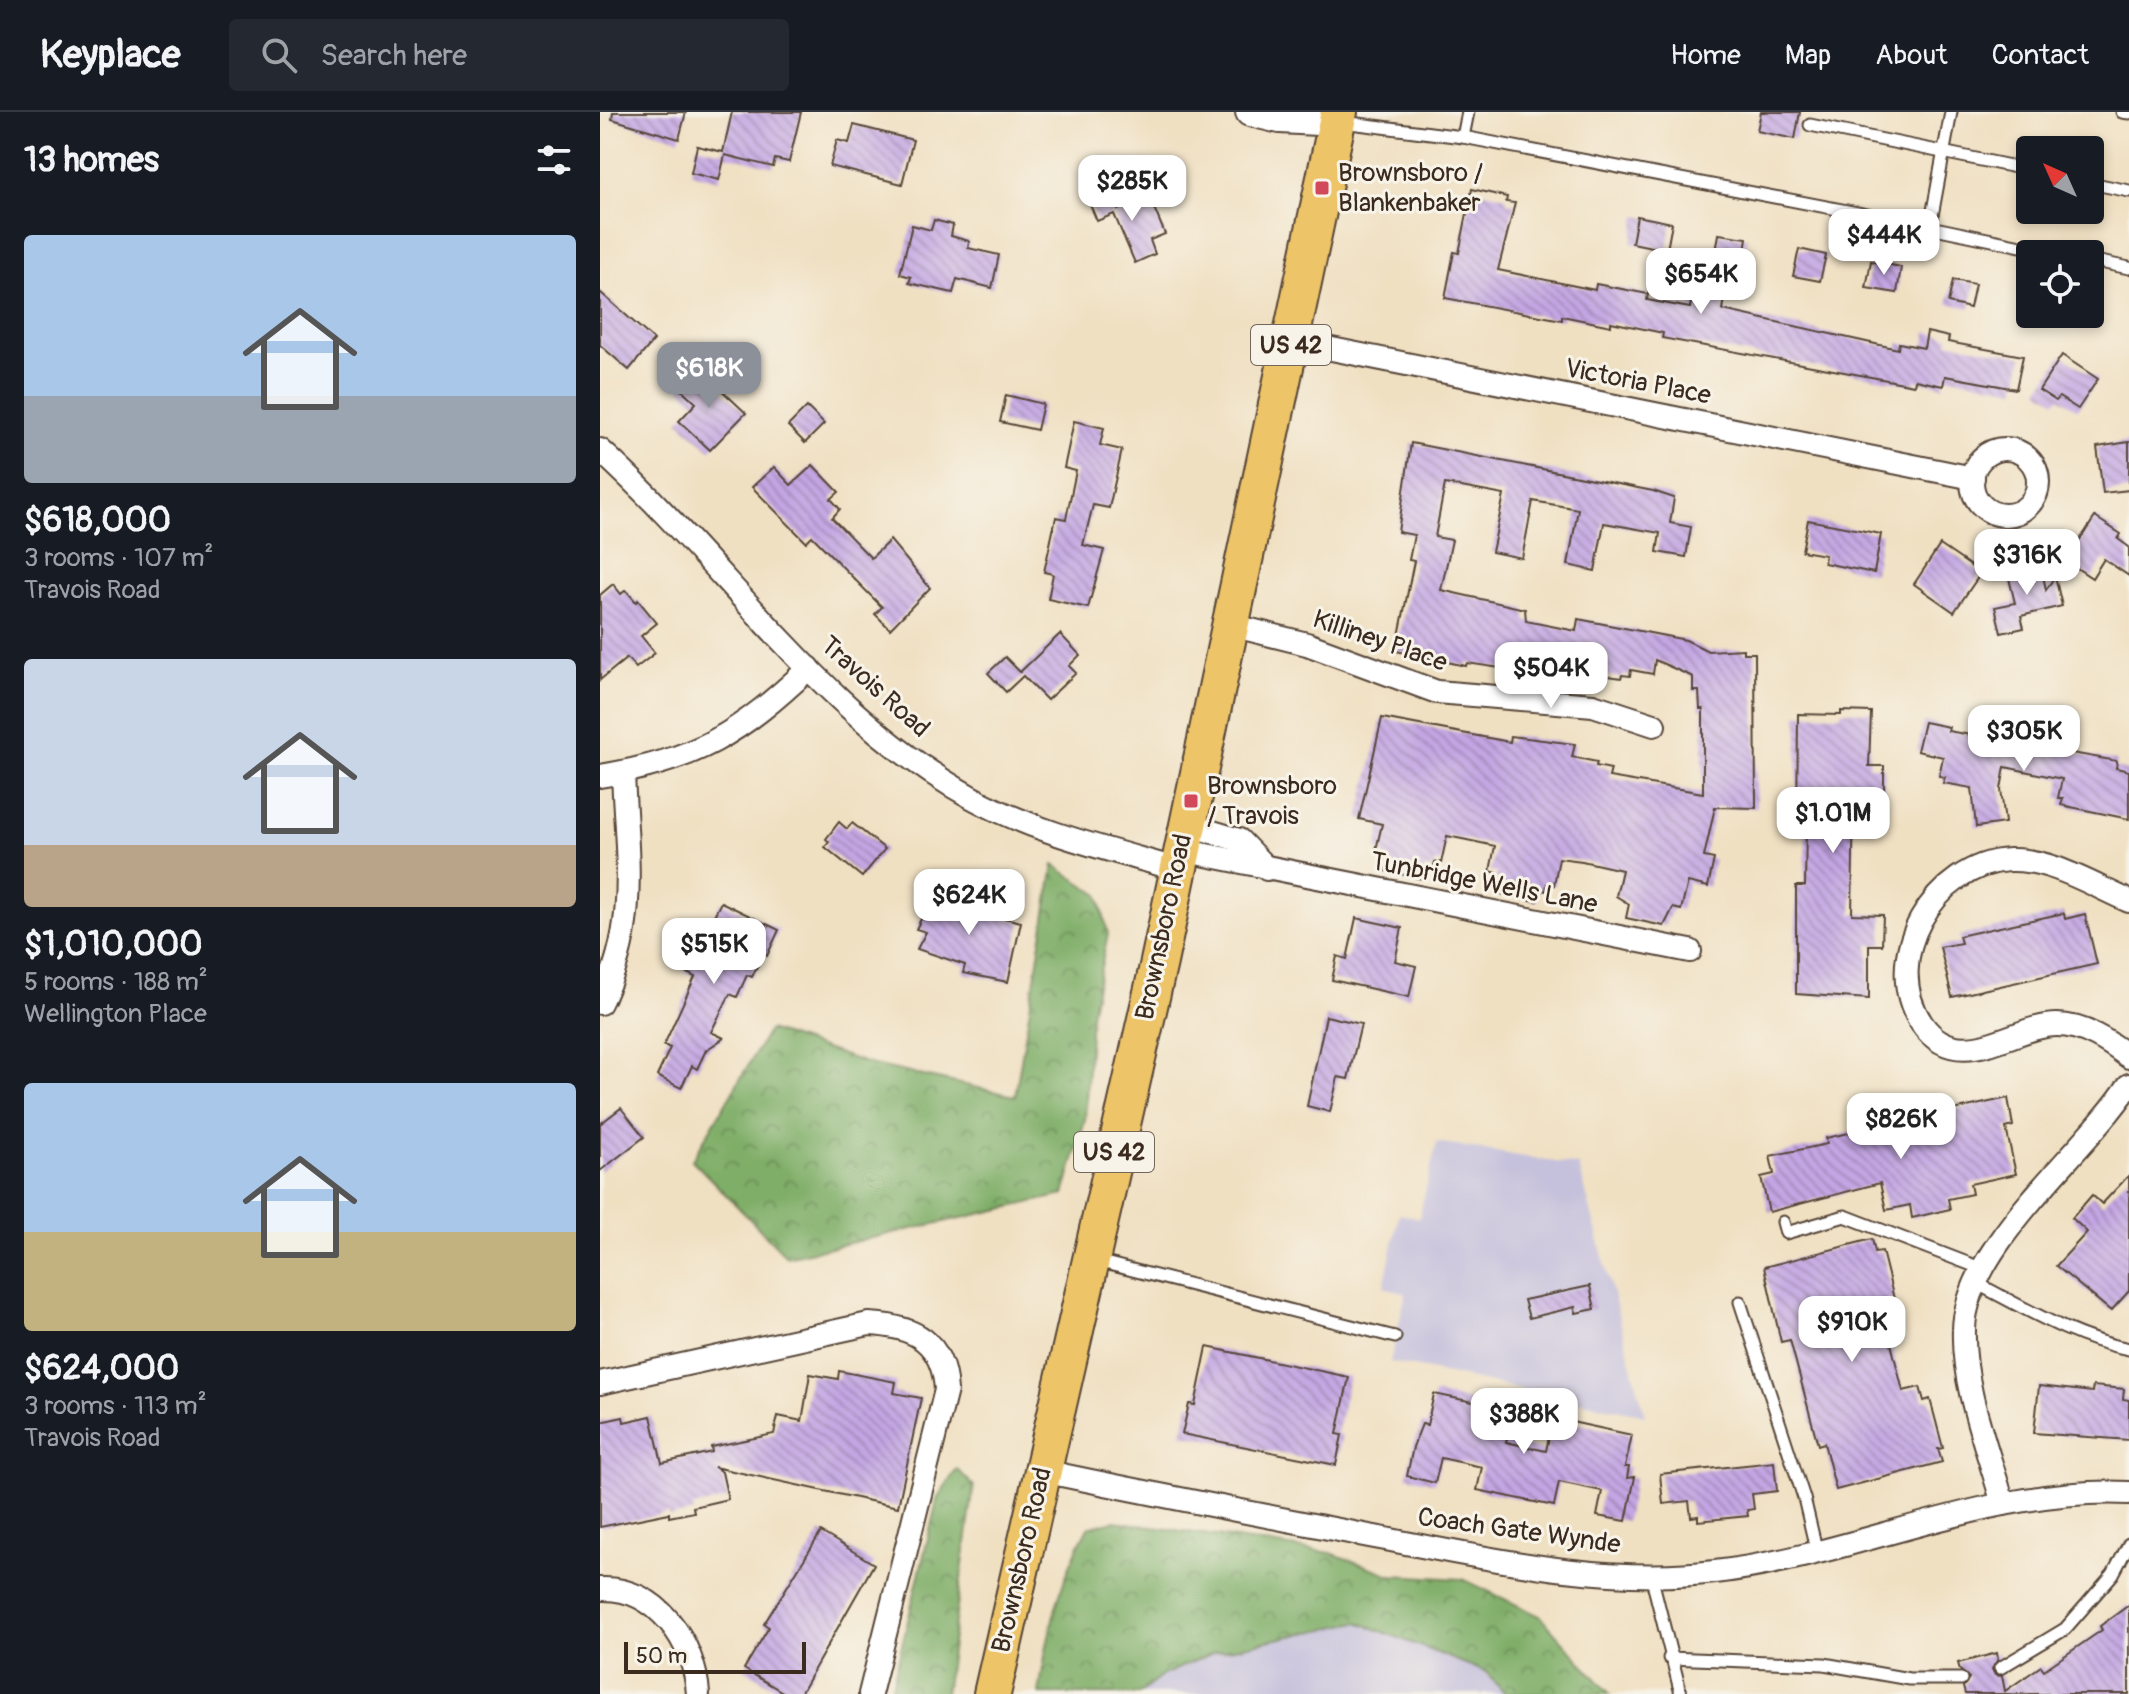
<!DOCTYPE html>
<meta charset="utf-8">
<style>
body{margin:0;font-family:Pangolin,sans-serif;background:#242831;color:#f1f3f6;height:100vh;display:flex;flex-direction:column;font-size:30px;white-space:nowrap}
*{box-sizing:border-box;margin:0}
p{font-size:26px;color:#9ea1a6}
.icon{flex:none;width:44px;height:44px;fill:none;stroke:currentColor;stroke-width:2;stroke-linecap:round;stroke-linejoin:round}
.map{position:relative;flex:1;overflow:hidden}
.panel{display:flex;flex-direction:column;background:#171b24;width:600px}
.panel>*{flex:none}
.needle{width:52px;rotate:315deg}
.controls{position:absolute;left:1416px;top:24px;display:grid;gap:16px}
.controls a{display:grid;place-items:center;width:88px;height:88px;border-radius:8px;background:#171b24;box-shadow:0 4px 12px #0003;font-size:40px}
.scale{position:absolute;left:24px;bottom:20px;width:182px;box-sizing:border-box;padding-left:8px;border:4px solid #3b2a1e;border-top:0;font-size:22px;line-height:28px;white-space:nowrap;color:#3b2a1e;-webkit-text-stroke:6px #f7f3e8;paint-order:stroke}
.price{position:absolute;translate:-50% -68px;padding:0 18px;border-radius:16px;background:#fff;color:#222;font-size:26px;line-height:52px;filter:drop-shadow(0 2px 4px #0008)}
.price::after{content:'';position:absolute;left:50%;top:48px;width:24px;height:18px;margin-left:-12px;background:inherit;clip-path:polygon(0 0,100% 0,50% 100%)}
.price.active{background:#8c9099;color:#fff}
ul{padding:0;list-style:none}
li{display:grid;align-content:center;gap:16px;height:424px;padding:0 24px}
li span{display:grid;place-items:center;height:248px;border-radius:8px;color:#555}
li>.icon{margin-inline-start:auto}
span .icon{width:144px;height:144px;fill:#fffc;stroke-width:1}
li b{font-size:34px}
h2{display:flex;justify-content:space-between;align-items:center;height:96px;padding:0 24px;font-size:34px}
header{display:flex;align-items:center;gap:48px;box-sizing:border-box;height:112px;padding:0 40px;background:#171b24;border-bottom:2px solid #363941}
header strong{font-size:38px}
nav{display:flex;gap:44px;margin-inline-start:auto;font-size:28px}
.search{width:560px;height:72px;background:#242831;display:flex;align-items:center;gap:20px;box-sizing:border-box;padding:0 28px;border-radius:8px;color:#9ea1a6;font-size:30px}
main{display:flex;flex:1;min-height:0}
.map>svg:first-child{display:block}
.industrial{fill:#c5c0db}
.forest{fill:url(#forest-crowns);stroke:#5d6c43;stroke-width:2}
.building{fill:url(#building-back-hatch)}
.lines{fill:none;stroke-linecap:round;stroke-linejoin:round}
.service-casing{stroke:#564537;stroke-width:15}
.minor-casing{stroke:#564537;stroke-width:26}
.tertiary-casing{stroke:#564537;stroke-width:32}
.primary-casing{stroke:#564537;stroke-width:40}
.service{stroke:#fff;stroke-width:11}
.minor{stroke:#fff;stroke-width:22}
.tertiary{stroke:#fff;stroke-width:28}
.primary{stroke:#eec469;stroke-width:36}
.poi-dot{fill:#d1495b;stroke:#f7f3e8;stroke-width:3}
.labels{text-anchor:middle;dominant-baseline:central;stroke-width:6;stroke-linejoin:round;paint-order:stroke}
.shield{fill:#f7f3e8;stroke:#73665b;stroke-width:2}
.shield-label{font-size:24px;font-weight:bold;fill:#3b2a1e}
.poi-label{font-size:26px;fill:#3b2a1e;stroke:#f7f3e8;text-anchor:start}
.street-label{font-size:26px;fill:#3b2a1e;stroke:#f7f3e8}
</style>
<header>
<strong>Keyplace</strong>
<div class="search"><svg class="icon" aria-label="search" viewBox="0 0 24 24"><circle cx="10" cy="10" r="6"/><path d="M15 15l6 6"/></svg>Search here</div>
<nav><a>Home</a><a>Map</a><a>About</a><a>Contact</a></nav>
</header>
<main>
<section class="panel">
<h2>13 homes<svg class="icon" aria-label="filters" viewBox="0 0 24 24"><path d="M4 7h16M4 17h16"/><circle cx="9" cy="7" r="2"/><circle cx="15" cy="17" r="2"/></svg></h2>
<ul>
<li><span style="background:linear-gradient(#a9c7e8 65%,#9aa5b1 0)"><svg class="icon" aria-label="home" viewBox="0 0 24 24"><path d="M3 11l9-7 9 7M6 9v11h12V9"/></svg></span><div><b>$618,000</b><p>3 rooms · 107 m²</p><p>Travois Road</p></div></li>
<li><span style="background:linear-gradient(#c9d6e8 75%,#b9a48a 0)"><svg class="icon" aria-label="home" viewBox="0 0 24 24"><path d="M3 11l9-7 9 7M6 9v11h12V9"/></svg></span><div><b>$1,010,000</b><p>5 rooms · 188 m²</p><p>Wellington Place</p></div></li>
<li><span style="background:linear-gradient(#a9c7e8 60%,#c2b280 0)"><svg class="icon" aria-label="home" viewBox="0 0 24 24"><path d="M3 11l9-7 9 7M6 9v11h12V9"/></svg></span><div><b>$624,000</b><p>3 rooms · 113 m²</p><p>Travois Road</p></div></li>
</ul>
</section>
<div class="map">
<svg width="1529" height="1582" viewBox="0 0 1529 1582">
<defs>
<pattern id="forest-crowns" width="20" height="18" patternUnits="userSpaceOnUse" patternTransform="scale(2)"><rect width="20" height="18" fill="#7fae68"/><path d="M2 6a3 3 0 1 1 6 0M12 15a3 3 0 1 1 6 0" fill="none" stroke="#698e55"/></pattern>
<pattern id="building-back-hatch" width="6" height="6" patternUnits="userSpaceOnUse" patternTransform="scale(2)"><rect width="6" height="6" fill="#c3a6e3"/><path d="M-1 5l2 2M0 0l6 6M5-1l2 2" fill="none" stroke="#a087b7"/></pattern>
</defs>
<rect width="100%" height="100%" fill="#f7f3e8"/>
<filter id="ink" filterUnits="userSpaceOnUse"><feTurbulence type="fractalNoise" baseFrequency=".0125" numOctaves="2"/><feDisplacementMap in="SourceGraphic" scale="16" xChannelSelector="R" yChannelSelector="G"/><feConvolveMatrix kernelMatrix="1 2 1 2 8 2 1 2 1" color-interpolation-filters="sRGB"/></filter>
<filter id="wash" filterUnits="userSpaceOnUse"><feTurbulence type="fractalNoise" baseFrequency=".006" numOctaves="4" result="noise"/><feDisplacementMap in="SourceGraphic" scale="32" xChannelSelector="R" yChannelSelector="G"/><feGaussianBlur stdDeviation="1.8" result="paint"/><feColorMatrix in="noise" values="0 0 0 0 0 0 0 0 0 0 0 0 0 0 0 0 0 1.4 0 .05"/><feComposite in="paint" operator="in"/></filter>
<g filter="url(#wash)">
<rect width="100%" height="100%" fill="#f0e0c2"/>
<g class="industrial">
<polygon points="837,1030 979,1054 1045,1303 790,1250 806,1181 784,1175 799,1102 819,1106"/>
<polygon points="758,1510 886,1560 905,1582 539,1582 563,1563 615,1540"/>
</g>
<g class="forest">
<polygon points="454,753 499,783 508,822 491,902 485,1008 464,1083 187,1145 92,1048 169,918 269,952 415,984"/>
<polygon points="357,1357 374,1374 345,1582 290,1582 338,1385"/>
<path d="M514 1409 731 1441 791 1463 863 1467 940 1504 1010 1582H905L886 1560 758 1510 615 1540 563 1563 539 1582H439C447 1523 459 1468 488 1415Z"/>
</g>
<g id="blocks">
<g class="building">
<polygon points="13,0 86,0 79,27 12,7"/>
<polygon points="132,0 201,0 189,50 175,47 173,55 125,43 119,68 91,61 97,34 123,40"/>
<polygon points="1161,0 1200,0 1195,27 1157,19"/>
<polygon points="254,13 313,28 302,72 230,54 237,28 249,31"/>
<polygon points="872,77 907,85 906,90 915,91 898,158 995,178 996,172 1048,182 1047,188 1090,196 1096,162 1128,167 1123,198 1298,237 1299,231 1324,236 1327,220 1349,225 1348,230 1423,244 1416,277 1345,264 1343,274 1315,268 1314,273 1062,226 1063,221 1011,210 1011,214 962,204 962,208 845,186 854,140 859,141"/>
<polygon points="509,78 518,98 549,84 565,122 550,128 555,142 535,151 514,102 497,109 488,88"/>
<polygon points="1037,104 1072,111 1067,138 1032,131"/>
<polygon points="334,108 353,113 351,124 369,129 368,136 399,143 392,176 357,167 353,181 309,171 311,165 300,162 312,113 331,118"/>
<polygon points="1119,122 1147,126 1143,151 1115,146"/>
<polygon points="1199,137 1226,143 1220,169 1193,164"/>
<polygon points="1271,149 1301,155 1297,181 1266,176"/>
<polygon points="1353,168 1375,172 1370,196 1348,191"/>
<polygon points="0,180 54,228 29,258 0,233"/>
<polygon points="1462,243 1498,267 1478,297 1459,285 1456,289 1439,278"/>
<polygon points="99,257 146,301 110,338 79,309 96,291 80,276"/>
<polygon points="406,283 443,292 437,318 400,310"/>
<polygon points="207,295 224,312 205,331 188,314"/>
<polygon points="474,309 504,316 500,333 522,338 509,396 493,393 483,433 504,438 488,496 448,487 453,462 444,460 456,405 466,407 476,359 464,356"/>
<polygon points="1529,330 1529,378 1503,381 1497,335"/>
<polygon points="811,331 1053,379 1074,386 1070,411 1091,415 1086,445 1057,440 1060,421 1004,411 995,459 968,453 978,397 933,389 922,446 892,440 904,383 845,372 835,425 852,428 841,478 925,497 926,509 976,519 978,507 1086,528 1108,539 1143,537 1143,541 1155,541 1156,696 1115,695 1104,745 1114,747 1108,775 1088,770 1081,798 1073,796 1064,814 1026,806 1029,792 1016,784 1022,758 982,749 959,746 954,773 947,772 946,779 939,777 937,789 901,782 903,768 896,767 897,761 890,759 895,734 867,728 847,724 841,751 835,750 833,757 825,756 823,767 786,759 789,746 783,745 784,740 776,738 782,712 759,707 782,606 910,630 911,624 975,632 972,645 997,650 996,654 1011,657 1009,665 1103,681 1103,597 1100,597 1099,579 1093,579 1093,565 1055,548 1053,562 1031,558 1030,564 1022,563 1021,566 943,554 929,554 928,560 867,551 866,554 796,539 814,449 809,448 814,423 798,420"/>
<polygon points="213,353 239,380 231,387 240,397 232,406 271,446 290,428 330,476 290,517 275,502 282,495 212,424 206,430 152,375 174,355 191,373"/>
<polygon points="1495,405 1521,422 1518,427 1529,435 1529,464 1504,447 1492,466 1466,449"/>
<polygon points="1208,408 1281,422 1274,461 1224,451 1225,443 1202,439"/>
<polygon points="1340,433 1381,461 1354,500 1314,472"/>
<polygon points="1440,449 1446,478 1455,464 1462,494 1421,504 1424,516 1401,521 1395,495 1415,491 1408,462 1417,460 1416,455"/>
<polygon points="13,472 21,482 26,478 36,490 38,488 57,511 41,524 55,541 36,556 27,546 0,568 0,483"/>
<polygon points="460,522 480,543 469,554 476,561 447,588 423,564 406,580 388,561 405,545 420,560"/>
<polygon points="1241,599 1271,600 1269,654 1284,654 1284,684 1254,684 1252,802 1283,803 1282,833 1269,833 1269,887 1196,882 1196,774 1205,774 1206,714 1197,713 1198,602 1241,603"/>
<polygon points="1324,610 1349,615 1348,619 1517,649 1516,656 1529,659 1529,707 1461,693 1463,686 1458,686 1462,667 1405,655 1401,677 1405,711 1376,715 1372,676 1343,671 1345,665 1339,664 1343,645 1317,639"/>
<polygon points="239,710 247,717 252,711 285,737 262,765 225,735 229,730 226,727"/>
<polygon points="338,774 363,787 359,795 421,810 408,870 363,861 365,853 317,837 326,820 316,817"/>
<polygon points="121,790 179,818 167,844 163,842 152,865 147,863 137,885 130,882 111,920 124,926 106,938 97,957 92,954 81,976 57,964 70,936 64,933 95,865 85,860"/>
<polygon points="1464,801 1465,807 1485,802 1497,852 1352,885 1340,835 1361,831 1359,824"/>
<polygon points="756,806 802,816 795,849 816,854 809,885 732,868 737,844 747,847"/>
<polygon points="726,904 761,912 748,967 738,965 730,1000 707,994"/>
<polygon points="1408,986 1413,1014 1406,1016 1416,1062 1370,1072 1372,1082 1348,1087 1350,1097 1312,1106 1310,1093 1286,1098 1280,1071 1169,1100 1161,1065 1174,1062 1170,1044 1227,1032 1226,1026"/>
<polygon points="21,996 44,1025 0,1059 0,1012"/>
<polygon points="1529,1063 1529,1179 1511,1199 1456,1154 1487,1120 1472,1106 1492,1083 1502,1092"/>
<polygon points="1272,1127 1275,1140 1282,1139 1294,1187 1288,1188 1292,1202 1284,1204 1303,1279 1320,1275 1324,1289 1330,1287 1343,1336 1338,1337 1342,1350 1236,1378 1224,1331 1218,1333 1190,1228 1181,1230 1164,1155"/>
<polygon points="990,1174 995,1197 976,1201 975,1195 929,1206 924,1188"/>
<polygon points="607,1235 749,1265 737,1322 742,1323 736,1353 582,1322 589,1292 595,1293"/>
<polygon points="239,1259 296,1270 294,1281 321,1286 298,1395 114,1355 122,1360 128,1387 93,1395 94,1400 69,1405 69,1401 0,1415 0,1310 23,1305 24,1310 51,1304 62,1351 112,1340 111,1335 174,1322 178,1304 202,1309 210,1262 238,1267"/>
<polygon points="1439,1274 1492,1280 1493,1274 1524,1277 1523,1287 1529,1288 1529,1328 1434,1321"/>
<polygon points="834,1282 913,1298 906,1330 946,1339 953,1306 1032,1323 1025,1355 1029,1355 1027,1366 1035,1365 1026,1409 997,1404 1002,1379 959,1370 954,1394 877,1378 882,1355 841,1346 835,1371 807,1364 813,1335 822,1312 827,1313"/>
<polygon points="1174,1350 1177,1379 1152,1382 1154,1397 1147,1398 1148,1404 1098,1409 1098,1404 1091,1405 1089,1389 1063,1392 1060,1362"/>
<polygon points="221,1420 274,1452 200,1582 186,1582 144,1557 169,1515 164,1512"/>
<polygon points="1529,1493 1529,1582 1365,1582 1363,1575 1369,1566 1360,1558 1358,1551 1397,1541 1398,1547 1392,1557 1395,1563 1402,1564 1405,1579 1441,1554 1444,1558 1502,1518 1500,1514"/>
</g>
</g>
</g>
<g filter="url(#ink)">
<use href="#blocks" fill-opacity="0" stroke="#564537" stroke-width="2"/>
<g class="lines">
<g class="service-casing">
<g id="service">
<polyline points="1522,0 1529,1"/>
<polyline points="742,10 863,25 1330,115 1351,0"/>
<polyline points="1210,13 1430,58"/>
<polyline points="863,25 868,0"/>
<polyline points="1490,71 1529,79"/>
<polyline points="1330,115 1459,142"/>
<polyline points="1490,148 1529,156"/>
<polyline points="1183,1110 1186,1121 1245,1104 1380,1156"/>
<polyline points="497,1149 795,1225"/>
<path d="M1374 1170C1423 1195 1474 1227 1529 1237"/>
<polyline points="1140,1190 1204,1386 1217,1441"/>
<polyline points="1051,1463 1081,1582"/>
<polyline points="1069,1546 1224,1552 1309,1567 1361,1567"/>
<polyline points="1400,1556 1465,1517 1513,1462 1529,1432"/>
</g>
</g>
<g class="minor-casing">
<g id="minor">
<polyline points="692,229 1373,366"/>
<circle cx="1405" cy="370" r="33"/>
<path d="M0 338C125 451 221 602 371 685 434 720 507 737 576 757"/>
<polyline points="631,513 707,532 837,580 993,593 1054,613"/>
<path d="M0 664C96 649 140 621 209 556"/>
<polyline points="586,712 639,728 667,757"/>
<polyline points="581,738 1090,839"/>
<path d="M1529 789C1492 773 1449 746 1409 748 1335 752 1278 847 1322 912 1359 965 1414 913 1457 913 1484 913 1509 930 1529 945"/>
<path d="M0 891C40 812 26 744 23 661"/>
<path d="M0 1271 269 1212C315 1214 343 1230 346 1278L270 1582"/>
<path d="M443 1359C555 1383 668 1404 780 1426 891 1447 1002 1473 1115 1460 1255 1444 1387 1374 1529 1381"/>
<path d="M1403 1392C1388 1337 1362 1275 1364 1218 1365 1135 1482 1044 1529 973"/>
<path d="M0 1477C57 1474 95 1531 98 1582"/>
</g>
</g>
<g class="tertiary-casing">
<polyline id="tertiary" points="650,0 680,7 737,10"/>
</g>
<g class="primary-casing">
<polyline id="primary" points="392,1582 559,850 739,0"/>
</g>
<use href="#service" class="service"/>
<use href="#minor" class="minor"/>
<use href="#tertiary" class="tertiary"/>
<use href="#primary" class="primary"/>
</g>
</g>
<g class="poi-dot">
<rect x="714" y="68" width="16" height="16" rx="4"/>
<rect x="583" y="681" width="16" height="16" rx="4"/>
</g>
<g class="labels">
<g class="shield">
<rect x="651" y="213" width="80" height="40" rx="6"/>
<rect x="474" y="1020" width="80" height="40" rx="6"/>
</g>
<g class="shield-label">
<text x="691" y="233">US 42</text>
<text x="514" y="1040">US 42</text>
</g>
<g class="poi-label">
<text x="738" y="61">Brownsboro /<tspan x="738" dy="30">Blankenbaker</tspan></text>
<text x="607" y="674">Brownsboro<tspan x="607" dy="30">/ Travois</tspan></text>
</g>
<g class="street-label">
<text transform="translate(1038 270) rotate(11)">Victoria Place</text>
<text transform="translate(780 529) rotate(19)">Killiney Place</text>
<text transform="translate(275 575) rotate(42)">Travois Road</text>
<text transform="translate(884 771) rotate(11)">Tunbridge Wells Lane</text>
<text transform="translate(564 815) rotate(-78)">Brownsboro Road</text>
<text transform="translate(919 1419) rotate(8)">Coach Gate Wynde</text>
<text transform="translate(422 1448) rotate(-77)">Brownsboro Road</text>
</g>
</g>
</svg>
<div class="controls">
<a><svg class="needle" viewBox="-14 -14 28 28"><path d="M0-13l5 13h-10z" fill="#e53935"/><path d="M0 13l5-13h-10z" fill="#9ea1a6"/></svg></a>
<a><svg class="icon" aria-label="locate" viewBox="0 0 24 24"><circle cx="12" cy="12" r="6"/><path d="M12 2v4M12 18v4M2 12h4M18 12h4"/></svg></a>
</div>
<div class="scale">50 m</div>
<b class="price" style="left:532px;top:111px">$285K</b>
<b class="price" style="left:1284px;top:165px">$444K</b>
<b class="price" style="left:1101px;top:204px">$654K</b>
<b class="price active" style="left:109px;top:298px">$618K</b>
<b class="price" style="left:1427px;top:485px">$316K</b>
<b class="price" style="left:951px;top:598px">$504K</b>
<b class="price" style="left:1424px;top:661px">$305K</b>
<b class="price" style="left:1233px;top:743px">$1.01M</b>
<b class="price" style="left:369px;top:825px">$624K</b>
<b class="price" style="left:114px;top:874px">$515K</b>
<b class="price" style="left:1301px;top:1049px">$826K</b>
<b class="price" style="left:1252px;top:1252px">$910K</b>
<b class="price" style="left:924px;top:1344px">$388K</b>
</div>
</main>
